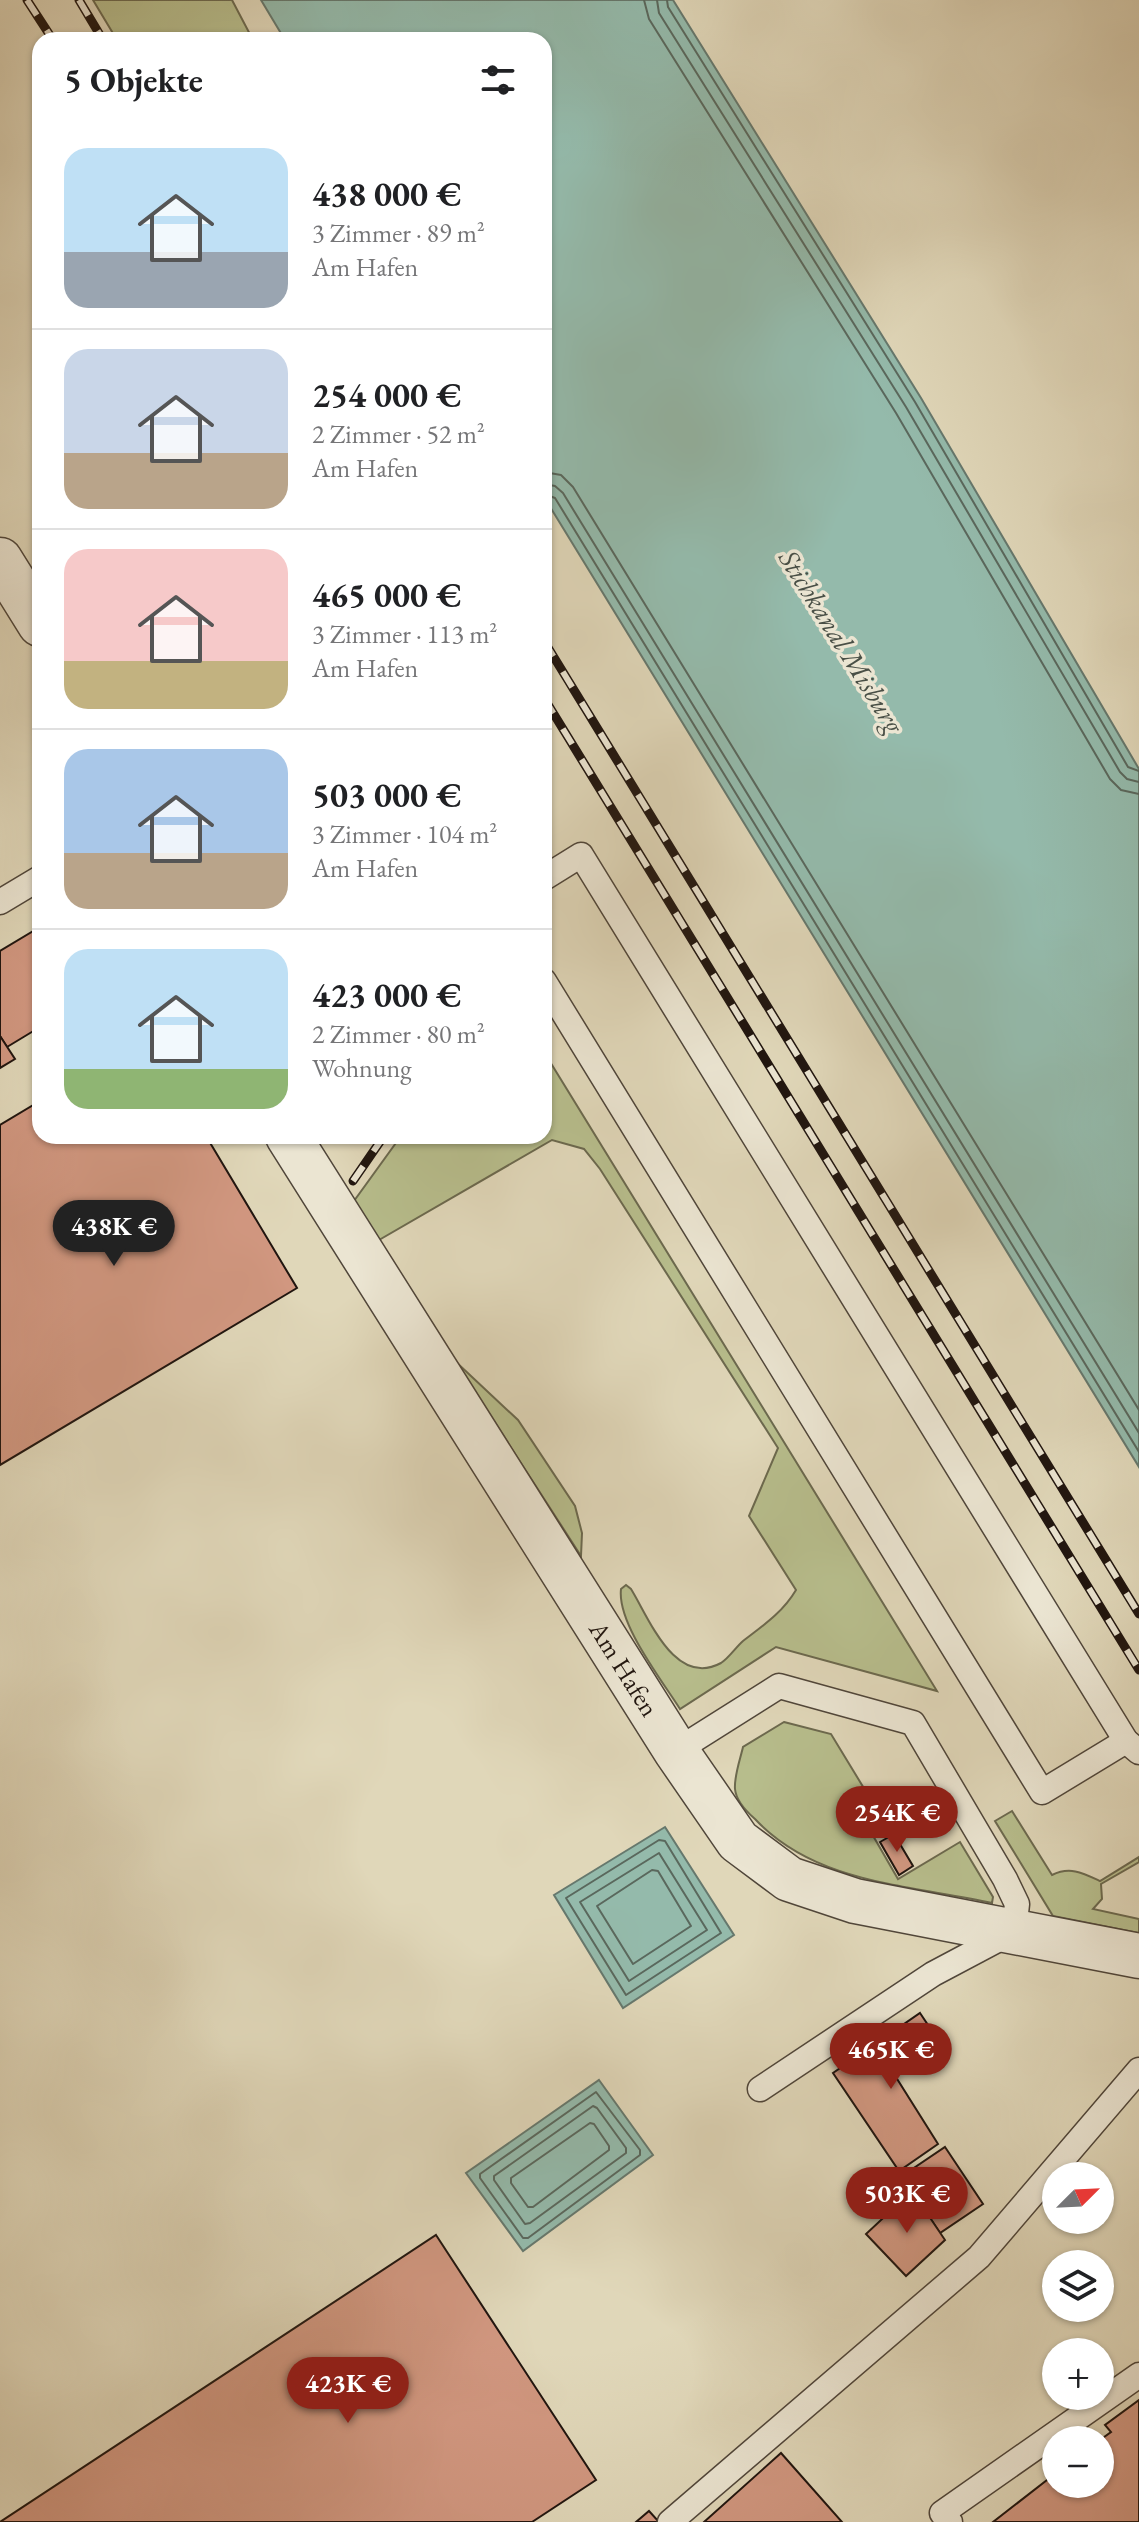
<!DOCTYPE html>
<html lang="de">
<meta charset="utf-8">
<style>
body{margin:0;font-family:"EB Garamond",serif;background:#f6f6f6;color:#202124;height:100vh;display:flex;flex-direction:column;font-size:30px;white-space:nowrap}
*{box-sizing:border-box;margin:0}
p{font-size:26px;color:#757577}
.icon{flex:none;width:44px;height:44px;fill:none;stroke:currentColor;stroke-width:2;stroke-linecap:round;stroke-linejoin:round}
.map{position:relative;flex:1;overflow:hidden}
.panel{position:absolute;left:32px;top:32px;width:520px;height:1112px;display:flex;flex-direction:column;background:#fff;border-radius:24px;box-shadow:0 2px 6px #0004}
.panel>*{flex:none}
.needle{width:52px;rotate:66deg}
.controls{position:absolute;left:1042px;top:2162px;display:grid;gap:16px}
.controls a{display:grid;place-items:center;width:72px;height:72px;border-radius:50%;background:#fff;box-shadow:0 2px 6px #0004;font-size:40px}
.price{position:absolute;translate:-50% -68px;padding:0 18px;border-radius:28px;background:#8f2418;color:#fff;font-size:26px;line-height:52px;filter:drop-shadow(0 2px 4px #0008)}
.price::after{content:'';position:absolute;left:50%;top:48px;width:24px;height:18px;margin-left:-12px;background:inherit;clip-path:polygon(0 0,100% 0,50% 100%)}
.price.on{background:#222;color:#fff}
ul{padding:0;list-style:none}
li{display:flex;align-items:center;gap:24px;height:200px;padding:0 32px}
li+li{border-top:2px solid #e0e0e0}
li span{display:grid;place-items:center;flex:none;width:224px;height:160px;border-radius:24px;color:#555}
li>.icon{margin-inline-start:auto}
span .icon{width:96px;height:96px;fill:#fffc;stroke-width:1}
li b{font-size:34px}
h2{display:flex;justify-content:space-between;align-items:center;height:96px;padding:0 32px;font-size:34px}
.map>svg:first-child{display:block}
.green{fill:#b7bd8c;stroke:#6c694e;stroke-width:2}
.water{fill:#94baab;stroke:#66786d;stroke-width:2}
.lines{fill:none;stroke-linecap:round;stroke-linejoin:round}
.shore{stroke:#5a685d;stroke-width:2}
.building{fill:#d19780;stroke:#20150f;stroke-width:2}
.lane-casing{stroke:#50463a;stroke-width:27}
.street-casing{stroke:#50463a;stroke-width:47}
.lane{stroke:#ebe5d2;stroke-width:24}
.street{stroke:#ebe5d2;stroke-width:44}
.rail-casing{stroke:#20150f;stroke-width:9}
.rail{stroke:#ebe5d2;stroke-width:6;stroke-dasharray:18;stroke-linecap:butt}
.labels{text-anchor:middle;dominant-baseline:central;stroke-width:7;stroke-linejoin:round;paint-order:stroke}
.street-label{font-size:26px;fill:#20150f;stroke:#ebe5d2}
.water-label{font-size:28px;font-style:italic;fill:#494f46;stroke:#ebe5d2}
</style>
<div class="map">
<svg width="1139" height="2522" viewBox="0 0 1139 2522">
<rect width="100%" height="100%" fill="#e0d7b9"/>
<filter id="stains"><feTurbulence type="fractalNoise" baseFrequency=".0025" numOctaves="4"/><feColorMatrix values="0 0 0 0 .2 0 0 0 0 .09 0 0 0 0 .02 0 0 0 .5 -.17"/></filter>
<radialGradient id="worn" r=".72"><stop offset=".6" stop-color="#630" stop-opacity="0"/><stop offset="1" stop-color="#630" stop-opacity=".3"/></radialGradient>
<g class="green">
<polygon points="93,0 232,0 253,40 117,40"/>
<path d="M544 1052 937 1691 776 1647 680 1709C661 1679 617 1623 621 1589L626 1585 631 1589C649 1618 675 1688 721 1663 729 1658 736 1647 743 1641 764 1625 783 1612 796 1590L749 1516 778 1448 600 1169 584 1149 552 1140 379 1240 354 1201 401 1136H544Z"/>
<polygon points="455,1361 518,1420 575,1506 582,1533 581,1556"/>
<path d="M784 1722 831 1734 882 1818 868 1827 898 1879 960 1842 993 1897 992 1903C910 1885 816 1884 755 1819 747 1812 736 1800 735 1789 734 1776 740 1760 743 1747Z"/>
<path d="M1012 1811 1052 1875C1070 1866 1083 1873 1100 1881L1139 1857V1862L1101 1884 1102 1899 1093 1909 1139 1919V1933L1053 1916 995 1821Z"/>
</g>
<g class="water">
<polygon points="261,0 673,0 921,398 1139,769 1139,1467 544,497 544,40 285,40"/>
<polygon points="665,1827 734,1935 623,2008 554,1895"/>
<polygon points="599,2080 653,2155 523,2251 466,2173"/>
</g>
<g class="lines">
<g class="shore">
<polyline points="644,0 649,19 896,413 1110,779 1121,790 1139,794"/>
<polyline points="657,0 659,13 906,407 1120,772 1127,779 1139,782"/>
<polyline points="667,0 668,7 915,402 1128,767 1139,771"/>
<polyline points="544,472 561,475 573,487 1139,1410"/>
<polyline points="544,484 555,486 563,493 1139,1433"/>
<polyline points="544,494 555,498 1139,1452"/>
<polygon points="659,1840 665,1841 721,1933 626,1995 566,1898"/>
<polygon points="659,1853 707,1930 629,1981 580,1902"/>
<polygon points="652,1870 658,1871 691,1926 633,1964 597,1906"/>
<polygon points="596,2092 640,2150 640,2155 528,2238 523,2238 480,2178 480,2174"/>
<polygon points="593,2106 597,2108 626,2148 626,2153 530,2223 525,2224 494,2180 494,2176"/>
<polygon points="590,2123 594,2124 609,2146 609,2150 533,2207 528,2207 511,2183 511,2178"/>
</g>
</g>
<g class="building">
<polygon points="40,927 40,1027 7,1047 0,1036 0,951"/>
<polygon points="0,1036 15,1059 0,1068"/>
<polygon points="40,1101 40,1136 206,1136 297,1288 0,1465 0,1125"/>
<polygon points="894,1834 913,1866 899,1875 880,1842"/>
<polygon points="920,2013 940,2043 894,2074 938,2144 899,2171 833,2073"/>
<polygon points="945,2147 983,2204 940,2233 902,2176"/>
<polygon points="912,2191 945,2240 906,2276 866,2234"/>
<polygon points="436,2235 596,2480 532,2522 0,2522"/>
<polygon points="1139,2400 1139,2522 993,2522 1056,2473 1056,2484 1100,2484 1100,2440 1111,2432 1105,2425"/>
<polygon points="781,2453 842,2522 704,2522"/>
<polygon points="649,2511 659,2522 636,2522"/>
</g>
<g class="lines">
<g class="lane-casing">
<g id="lane">
<polyline points="544,878 581,855 1126,1741 1139,1752"/>
<polyline points="0,902 40,878"/>
<polyline points="544,981 1042,1792 1126,1741"/>
<polyline points="676,1751 779,1686 913,1723 1005,1879 1017,1904 1014,1931 933,1974 760,2089"/>
<polyline points="670,2522 979,2257 1139,2070"/>
<polyline points="950,2522 942,2513 1139,2375"/>
</g>
</g>
<g class="street-casing">
<g id="street">
<polyline points="0,560 40,624"/>
<path id="s1" d="M288 1136 676 1751 738 1841 789 1879 855 1901 1139 1956"/>
</g>
</g>
<use href="#lane" class="lane"/>
<use href="#street" class="street"/>
<g class="rail-casing">
<g id="rail">
<polyline points="27,0 53,40"/>
<polyline points="79,0 103,40"/>
<polyline points="544,641 1139,1614"/>
<polyline points="544,698 1139,1670"/>
<polyline points="353,1181 384,1136"/>
</g>
</g>
<use href="#rail" class="rail"/>
</g>
<g class="labels">
<g class="street-label">
<text stroke="none"><textPath href="#s1" startOffset="630">Am Hafen</textPath></text>
</g>
<g class="water-label">
<text transform="translate(842 641) rotate(58)">Stichkanal Misburg</text>
</g>
</g>
<rect width="100%" height="100%" filter="url(#stains)"/>
<rect width="100%" height="100%" fill="url(#worn)"/>
</svg>
<div class="controls">
<a><svg class="needle" viewBox="-14 -14 28 28"><path d="M0-13l5 13h-10z" fill="#e53935"/><path d="M0 13l5-13h-10z" fill="#757577"/></svg></a>
<a><svg class="icon" aria-label="layers" viewBox="0 0 24 24"><path d="M12 4l9 5-9 5-9-5zM3 14l9 5 9-5"/></svg></a>
<a>+</a>
<a>−</a>
</div>
<b class="price on" style="left:114px;top:1268px">438K €</b>
<b class="price" style="left:897px;top:1854px">254K €</b>
<b class="price" style="left:891px;top:2091px">465K €</b>
<b class="price" style="left:907px;top:2235px">503K €</b>
<b class="price" style="left:348px;top:2425px">423K €</b>
<section class="panel">
<h2>5 Objekte<svg class="icon" aria-label="filters" viewBox="0 0 24 24"><path d="M4 7h16M4 17h16"/><circle cx="9" cy="7" r="2"/><circle cx="15" cy="17" r="2"/></svg></h2>
<ul>
<li><span style="background:linear-gradient(#bfe0f5 65%,#9aa5b1 0)"><svg class="icon" aria-label="home" viewBox="0 0 24 24"><path d="M3 11l9-7 9 7M6 9v11h12V9"/></svg></span><div><b>438 000 €</b><p>3 Zimmer · 89 m²</p><p>Am Hafen</p></div></li>
<li><span style="background:linear-gradient(#c9d6e8 65%,#b9a48a 0)"><svg class="icon" aria-label="home" viewBox="0 0 24 24"><path d="M3 11l9-7 9 7M6 9v11h12V9"/></svg></span><div><b>254 000 €</b><p>2 Zimmer · 52 m²</p><p>Am Hafen</p></div></li>
<li><span style="background:linear-gradient(#f6c9c9 70%,#c2b280 0)"><svg class="icon" aria-label="home" viewBox="0 0 24 24"><path d="M3 11l9-7 9 7M6 9v11h12V9"/></svg></span><div><b>465 000 €</b><p>3 Zimmer · 113 m²</p><p>Am Hafen</p></div></li>
<li><span style="background:linear-gradient(#a9c7e8 65%,#b9a48a 0)"><svg class="icon" aria-label="home" viewBox="0 0 24 24"><path d="M3 11l9-7 9 7M6 9v11h12V9"/></svg></span><div><b>503 000 €</b><p>3 Zimmer · 104 m²</p><p>Am Hafen</p></div></li>
<li><span style="background:linear-gradient(#bfe0f5 75%,#8fb573 0)"><svg class="icon" aria-label="home" viewBox="0 0 24 24"><path d="M3 11l9-7 9 7M6 9v11h12V9"/></svg></span><div><b>423 000 €</b><p>2 Zimmer · 80 m²</p><p>Wohnung</p></div></li>
</ul>
</section>
</div>
